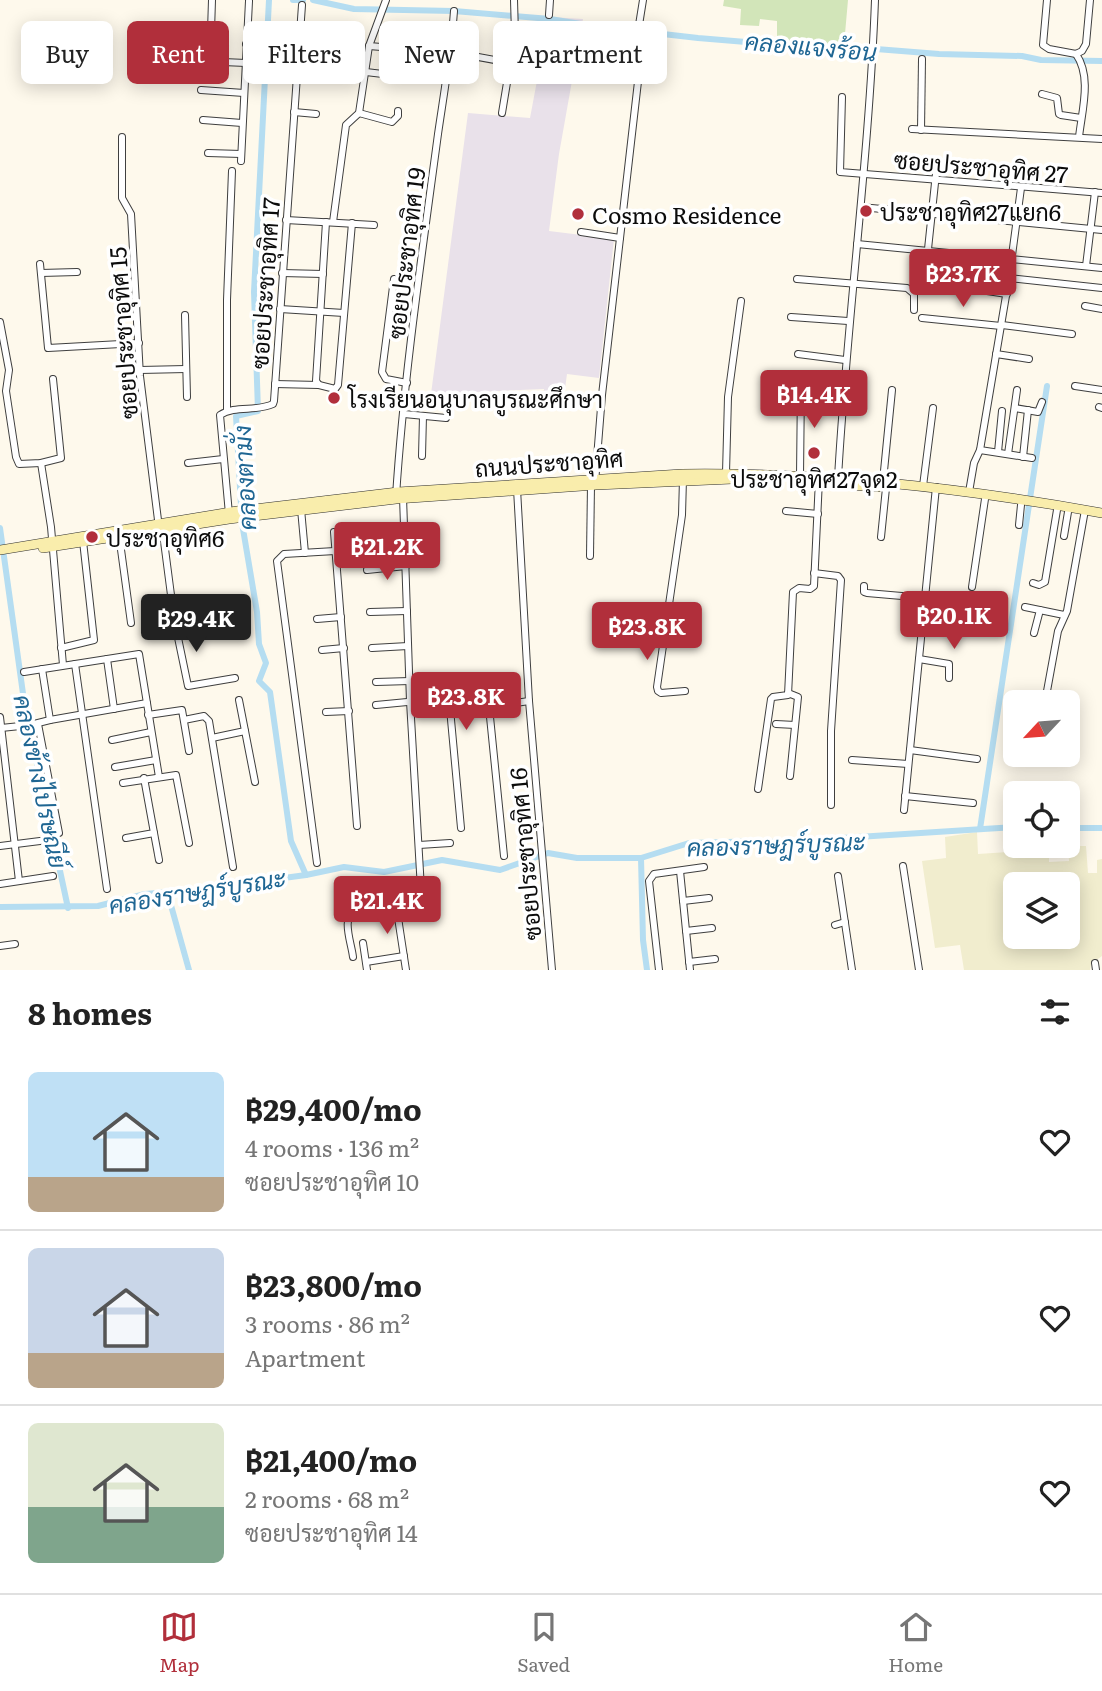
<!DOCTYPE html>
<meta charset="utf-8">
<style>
body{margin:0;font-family:Literata,Sarabun,serif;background:#f6f6f6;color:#222;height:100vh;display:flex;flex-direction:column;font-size:26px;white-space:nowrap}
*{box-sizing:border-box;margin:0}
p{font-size:23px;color:#767676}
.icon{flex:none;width:38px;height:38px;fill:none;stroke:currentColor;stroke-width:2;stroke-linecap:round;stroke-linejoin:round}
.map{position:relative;height:970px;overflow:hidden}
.sheet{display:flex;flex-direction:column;background:#fff;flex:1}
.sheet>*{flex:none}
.hud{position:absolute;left:21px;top:21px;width:700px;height:63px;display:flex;gap:14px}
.needle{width:46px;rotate:244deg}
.tools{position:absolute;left:1003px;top:690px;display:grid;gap:14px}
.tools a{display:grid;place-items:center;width:77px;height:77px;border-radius:10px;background:#fff;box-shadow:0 4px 18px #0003;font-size:35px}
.price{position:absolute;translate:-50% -60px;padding:0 16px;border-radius:7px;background:#b12f3b;color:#fff;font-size:23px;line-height:46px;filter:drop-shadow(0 2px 4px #0008)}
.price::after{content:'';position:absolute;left:50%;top:42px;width:21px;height:16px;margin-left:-10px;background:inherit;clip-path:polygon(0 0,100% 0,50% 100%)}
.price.selected{background:#222;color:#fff}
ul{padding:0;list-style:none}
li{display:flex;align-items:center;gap:21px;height:175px;padding:0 28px}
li+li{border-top:2px solid #e0e0e0}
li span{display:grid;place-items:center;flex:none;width:196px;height:140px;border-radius:10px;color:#555}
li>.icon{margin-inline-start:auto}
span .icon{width:84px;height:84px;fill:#fffc;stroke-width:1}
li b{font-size:30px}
h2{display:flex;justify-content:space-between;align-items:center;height:84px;padding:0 28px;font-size:30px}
.pill{padding:0 24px;border-radius:10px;background:#fff;box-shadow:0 4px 18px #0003;font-size:24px;line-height:63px}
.pill.selected{background:#b12f3b;color:#fff}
.menu{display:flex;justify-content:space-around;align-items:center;height:98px;border-top:2px solid #e0e0e0;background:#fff;font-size:19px;color:#767676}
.menu a{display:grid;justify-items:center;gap:4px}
.menu .selected{color:#b12f3b}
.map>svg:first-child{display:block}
.industrial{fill:#e9e1ea}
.farmland{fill:#f1edce;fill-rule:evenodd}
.green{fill:#d2e5b9}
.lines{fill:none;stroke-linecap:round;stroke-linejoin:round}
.canal{stroke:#b5ddf1;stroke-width:6}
.street-casing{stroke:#3f3f3f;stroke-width:8}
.secondary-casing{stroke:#2e2e2e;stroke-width:10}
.street{stroke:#fff;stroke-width:6}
.secondary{stroke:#f9edac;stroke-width:9}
.poi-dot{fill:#b12f3b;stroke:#fff;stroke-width:2.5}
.labels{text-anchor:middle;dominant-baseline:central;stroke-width:7;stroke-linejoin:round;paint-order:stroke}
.street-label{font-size:23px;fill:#0c0c0c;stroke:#fff}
.poi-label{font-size:23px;fill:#0c0c0c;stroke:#fff;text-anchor:start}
.water-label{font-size:24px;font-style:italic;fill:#1f6693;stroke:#fff}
</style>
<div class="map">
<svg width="1102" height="970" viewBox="0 0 1102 970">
<rect width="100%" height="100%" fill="#fef9ec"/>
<polygon class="industrial" points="549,17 583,19 559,154 549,231 614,239 599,378 567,374 564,396 543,397 544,389 431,394 468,113 530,118"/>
<path class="farmland" d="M977 832 978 854 1008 852 1007 832H1015V845H1049V862L1069 861 1068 846H1086L1088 873H1097V860L1102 859V956L1091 964 1090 970H964L960 945 935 948 922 861 946 858 945 837ZM1015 884H1068V936H1015Z"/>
<polygon class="green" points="724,0 848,0 844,45 825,48 777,42 777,21 760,19 759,26 740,25 741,9 723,6"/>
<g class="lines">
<g class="canal">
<polyline points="269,0 254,292 258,411 236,416 242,523 257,612 259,644 266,663 259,681 270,692 291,841 306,875"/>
<polyline points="293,0 303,0"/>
<polyline points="313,0 354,9 454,11 550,19 593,26 698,38 817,48 851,47 939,54 1022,56 1041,60 1102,61"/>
<polyline points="0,528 25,708 68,908"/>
<polyline points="1068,828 1102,828"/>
<polyline points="980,829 1047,386"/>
<polyline points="641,858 643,940 647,970"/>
<polyline points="167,891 189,970"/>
<polyline points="0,907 98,906 145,894 195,890 306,875 344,867 384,872 442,860 500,870 548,853 577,858 641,858 689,843 765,841 798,845 842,838 1015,827"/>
</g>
<g class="street-casing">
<g id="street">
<polyline points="1047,0 1043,45 1049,49 1076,54 1082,51 1086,44 1090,0"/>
<polyline points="549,15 550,0"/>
<polyline points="246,44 298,50"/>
<polyline points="369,46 406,49 409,31"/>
<polyline points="451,52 511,63"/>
<path d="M1076 54C1092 77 1082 110 1079 137"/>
<polyline points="200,61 246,63"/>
<polyline points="210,62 212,0"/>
<polyline points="366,72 391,75"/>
<polyline points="201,90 244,93"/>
<polyline points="1042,94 1057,98 1059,114 1061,115 1081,118"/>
<polyline points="842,97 840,172 1102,193"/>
<polyline points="294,112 316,114"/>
<polyline points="359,113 392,122 398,116 398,111"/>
<polyline points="502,113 515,34 514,0"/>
<polyline points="203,120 242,123"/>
<polyline points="912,129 1102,139"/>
<polyline points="921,130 922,59"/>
<polyline points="122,137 122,198 131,214 140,376 159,528"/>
<polyline points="208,153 241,154"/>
<polyline points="241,161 249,1"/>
<polyline points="861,207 1102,230"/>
<polyline points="286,220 374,225"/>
<polyline points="326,222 316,381 319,385 335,389 338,385 352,223"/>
<polyline points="333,222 346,125 359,113 369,46 386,0"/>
<polyline points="581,232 620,238"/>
<polyline points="857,244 1102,268"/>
<polyline points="40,264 48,348 139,343"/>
<polyline points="1086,266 1095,192"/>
<polyline points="926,268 937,164"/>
<polyline points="41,273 77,272"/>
<polyline points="282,273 323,274"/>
<polyline points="1009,278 1102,288"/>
<polyline points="394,279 382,372 386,379 407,383"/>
<polyline points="797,279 907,288 914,294 914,310"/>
<polyline points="927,282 1007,294"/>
<polyline points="1085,306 1102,309"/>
<polyline points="280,309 344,313"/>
<polyline points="185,315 187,397"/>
<polyline points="791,317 848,321"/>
<polyline points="922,318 1001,326"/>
<polyline points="0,322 9,370 6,391 16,457 19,464 41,463 61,458 53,379"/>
<polyline points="1002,325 1072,334"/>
<polyline points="798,354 845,360"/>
<polyline points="996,354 1029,359"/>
<polyline points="140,370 186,369"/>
<polyline points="275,384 319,385"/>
<polyline points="1075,386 1102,390"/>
<polyline points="1099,407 1102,408"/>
<polyline points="1015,408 1038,412 1042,402"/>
<polyline points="227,411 227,300 232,171"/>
<polyline points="404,414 446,418"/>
<polyline points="980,450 1032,458"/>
<polyline points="998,452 1002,411"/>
<polyline points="1008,454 1017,390"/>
<polyline points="422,456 423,416"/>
<polyline points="1023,457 1028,410"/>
<polyline points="41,463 51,527 63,665"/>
<polyline points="188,463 223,459"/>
<polyline points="726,473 728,397 741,301"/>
<polyline points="800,476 801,384"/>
<path d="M838 478C847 318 869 160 875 0"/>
<polyline points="683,479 682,515 657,687 658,691 661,693 685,691"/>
<polyline points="883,481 892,390"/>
<polyline points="595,483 602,395 643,38 639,25 643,0"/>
<polyline points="923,486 933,408"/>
<polyline points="517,489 529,701 552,970"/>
<polyline points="969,492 974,463 980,450 1009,278 1021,188"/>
<path d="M396 496C404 375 422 254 438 134 444 93 451 53 454 11"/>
<polyline points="301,509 305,553"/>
<polyline points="786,511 818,514"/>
<path d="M229 514 220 415C235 405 256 412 273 404L274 401 302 5"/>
<polyline points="1019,525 1021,505"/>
<polyline points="162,526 174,618"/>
<polyline points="334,532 357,826"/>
<polyline points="119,535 131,623"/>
<polyline points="1064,536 1068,512"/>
<polyline points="881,537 886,488"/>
<polyline points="590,556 591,485"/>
<polyline points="367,570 406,566"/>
<polyline points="814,573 838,576 841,580 831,731 831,805"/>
<polyline points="1033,583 1039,585 1045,582 1057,510"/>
<polyline points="864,586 864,592 867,593 925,598"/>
<polyline points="972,587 985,499"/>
<polyline points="1025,607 1064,615"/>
<polyline points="370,612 407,611"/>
<polyline points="317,619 341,617"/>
<polyline points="628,623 666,631"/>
<polyline points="176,628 188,686 235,678"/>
<polyline points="1034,633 1040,610"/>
<polyline points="61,648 94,640 83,541"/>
<polyline points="372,648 408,646"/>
<polyline points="322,650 344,648"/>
<polyline points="107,659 114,709"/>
<polyline points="919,659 949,664 949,678"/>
<polyline points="75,664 107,889"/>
<polyline points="42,669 50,720"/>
<polyline points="24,672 139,654 159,777"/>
<polyline points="376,682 410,681"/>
<polyline points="788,693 798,697 790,776"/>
<polyline points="488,697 504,856"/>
<polyline points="239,700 255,782"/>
<polyline points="1045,702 1058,631 1067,611 1085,510"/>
<polyline points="376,705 449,698 461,828"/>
<polyline points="489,707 529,701"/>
<polyline points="326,712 349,711"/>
<polyline points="148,715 182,710 189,751"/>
<polyline points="0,717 19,881"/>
<polyline points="184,720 204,716 209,721 233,867"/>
<polyline points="38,724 59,833"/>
<polyline points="776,724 795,725"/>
<polyline points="1,728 30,725 50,720 147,703"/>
<polyline points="212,738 245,731"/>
<polyline points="112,740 151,732"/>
<polyline points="910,750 977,759"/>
<polyline points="852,760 908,764"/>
<polyline points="115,767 156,760"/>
<polyline points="123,783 176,775 189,843"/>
<polyline points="758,789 771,699 773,697 788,695 793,592 799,588 810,589 814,586 819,479"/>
<polyline points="905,796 973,803"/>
<polyline points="904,810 936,487"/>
<polyline points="154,833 159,860"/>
<polyline points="126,838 154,833 144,778"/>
<polyline points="419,845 450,843"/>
<polyline points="0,846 40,841"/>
<polyline points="317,863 277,561 284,554 335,551"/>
<polyline points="903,866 919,970"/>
<polyline points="680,871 690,970"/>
<polyline points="838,876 852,970"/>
<polyline points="0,884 53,876"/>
<polyline points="395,898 406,970"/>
<polyline points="683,901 709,898"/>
<polyline points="835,925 845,922"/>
<polyline points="686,931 712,928"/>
<polyline points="363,943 367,970"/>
<polyline points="0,946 15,944"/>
<path d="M353 957C351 941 341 919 355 907L410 896 421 889 410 701 403 497"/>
<polyline points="366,962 404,956"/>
<polyline points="689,962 715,959"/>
<polyline points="1095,963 1096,970"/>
<polyline points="659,970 649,881 654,874 704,867"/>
</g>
</g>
<g class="secondary-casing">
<g id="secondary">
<polyline points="822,483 878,487"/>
<polyline points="43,548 229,519 396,499 596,485 732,479"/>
<path d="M0 550 237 511 398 492 682 474C823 472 963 488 1102 513"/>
</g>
</g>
<use href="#street" class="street"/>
<use href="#secondary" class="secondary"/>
</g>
<g class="poi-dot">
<circle cx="866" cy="211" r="7"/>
<circle cx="578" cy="214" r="7"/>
<circle cx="334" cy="398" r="7"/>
<circle cx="814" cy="453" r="7"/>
<circle cx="92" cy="537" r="7"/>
</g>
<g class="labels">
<g class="street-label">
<text transform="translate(981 166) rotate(5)">ซอยประชาอุทิศ 27</text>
<text transform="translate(405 253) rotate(-83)">ซอยประชาอุทิศ 19</text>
<text transform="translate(264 283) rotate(-86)">ซอยประชาอุทิศ 17</text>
<text transform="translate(122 333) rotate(-94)">ซอยประชาอุทิศ 15</text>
<text transform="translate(549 462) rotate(-4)">ถนนประชาอุทิศ</text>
<text transform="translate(524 854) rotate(-95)">ซอยประชาอุทิศ 16</text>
</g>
<g class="poi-label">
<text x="880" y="211">ประชาอุทิศ27แยก6</text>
<text x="592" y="214">Cosmo Residence</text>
<text x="348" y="398">โรงเรียนอนุบาลบูรณะศึกษา</text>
<text x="814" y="478" text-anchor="middle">ประชาอุทิศ27จุด2</text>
<text x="106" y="537">ประชาอุทิศ6</text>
</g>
<g class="water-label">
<text transform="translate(811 45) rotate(5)">คลองแจงร้อน</text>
<text transform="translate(243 478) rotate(-93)">คลองตามั่ง</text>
<text transform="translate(42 781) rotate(78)">คลองข้างไปรษณีย์</text>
<text transform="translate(776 843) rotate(-2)">คลองราษฎร์บูรณะ</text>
<text transform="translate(197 890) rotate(-9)">คลองราษฎร์บูรณะ</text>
</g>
</g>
</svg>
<div class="tools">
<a><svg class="needle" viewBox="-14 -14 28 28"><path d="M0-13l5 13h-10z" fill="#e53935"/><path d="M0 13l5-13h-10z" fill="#767676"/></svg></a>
<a><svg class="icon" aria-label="locate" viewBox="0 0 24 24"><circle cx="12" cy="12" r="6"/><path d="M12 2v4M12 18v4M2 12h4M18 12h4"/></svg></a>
<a><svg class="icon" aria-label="layers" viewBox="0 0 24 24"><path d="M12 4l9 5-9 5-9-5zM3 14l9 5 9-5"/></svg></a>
</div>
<b class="price" style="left:963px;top:309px">฿23.7K</b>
<b class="price" style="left:814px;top:430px">฿14.4K</b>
<b class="price" style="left:387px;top:582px">฿21.2K</b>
<b class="price" style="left:954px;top:651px">฿20.1K</b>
<b class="price selected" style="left:196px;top:654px">฿29.4K</b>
<b class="price" style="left:647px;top:662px">฿23.8K</b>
<b class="price" style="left:466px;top:732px">฿23.8K</b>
<b class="price" style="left:387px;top:936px">฿21.4K</b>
<div class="hud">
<a class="pill">Buy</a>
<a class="pill selected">Rent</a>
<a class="pill">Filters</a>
<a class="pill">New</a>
<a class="pill">Apartment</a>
</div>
</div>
<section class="sheet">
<h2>8 homes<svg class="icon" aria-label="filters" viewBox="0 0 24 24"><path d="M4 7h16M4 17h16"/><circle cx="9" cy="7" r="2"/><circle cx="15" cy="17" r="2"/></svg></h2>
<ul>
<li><span style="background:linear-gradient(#bfe0f5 75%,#b9a48a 0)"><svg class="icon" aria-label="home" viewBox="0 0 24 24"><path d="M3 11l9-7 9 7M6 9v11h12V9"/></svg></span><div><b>฿29,400/mo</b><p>4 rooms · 136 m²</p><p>ซอยประชาอุทิศ 10</p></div><svg class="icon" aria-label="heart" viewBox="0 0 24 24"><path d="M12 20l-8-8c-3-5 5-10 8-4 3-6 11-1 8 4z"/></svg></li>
<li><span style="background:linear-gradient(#c9d6e8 75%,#b9a48a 0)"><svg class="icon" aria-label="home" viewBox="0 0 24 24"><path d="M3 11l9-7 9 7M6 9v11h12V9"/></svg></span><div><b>฿23,800/mo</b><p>3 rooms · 86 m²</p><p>Apartment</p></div><svg class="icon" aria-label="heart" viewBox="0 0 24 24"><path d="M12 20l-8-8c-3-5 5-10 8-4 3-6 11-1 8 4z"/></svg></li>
<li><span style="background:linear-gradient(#dfe7d0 60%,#7fa58c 0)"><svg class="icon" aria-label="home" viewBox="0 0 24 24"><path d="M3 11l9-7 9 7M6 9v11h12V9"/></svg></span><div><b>฿21,400/mo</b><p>2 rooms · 68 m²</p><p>ซอยประชาอุทิศ 14</p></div><svg class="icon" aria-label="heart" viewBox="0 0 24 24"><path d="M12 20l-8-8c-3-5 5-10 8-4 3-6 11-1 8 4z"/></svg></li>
</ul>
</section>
<nav class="menu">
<a class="selected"><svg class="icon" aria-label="map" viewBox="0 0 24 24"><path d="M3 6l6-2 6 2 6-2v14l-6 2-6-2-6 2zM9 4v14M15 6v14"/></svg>Map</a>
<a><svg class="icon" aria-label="saved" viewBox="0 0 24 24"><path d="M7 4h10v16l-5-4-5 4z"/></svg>Saved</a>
<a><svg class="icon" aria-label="home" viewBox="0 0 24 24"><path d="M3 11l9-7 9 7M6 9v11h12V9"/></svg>Home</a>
</nav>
